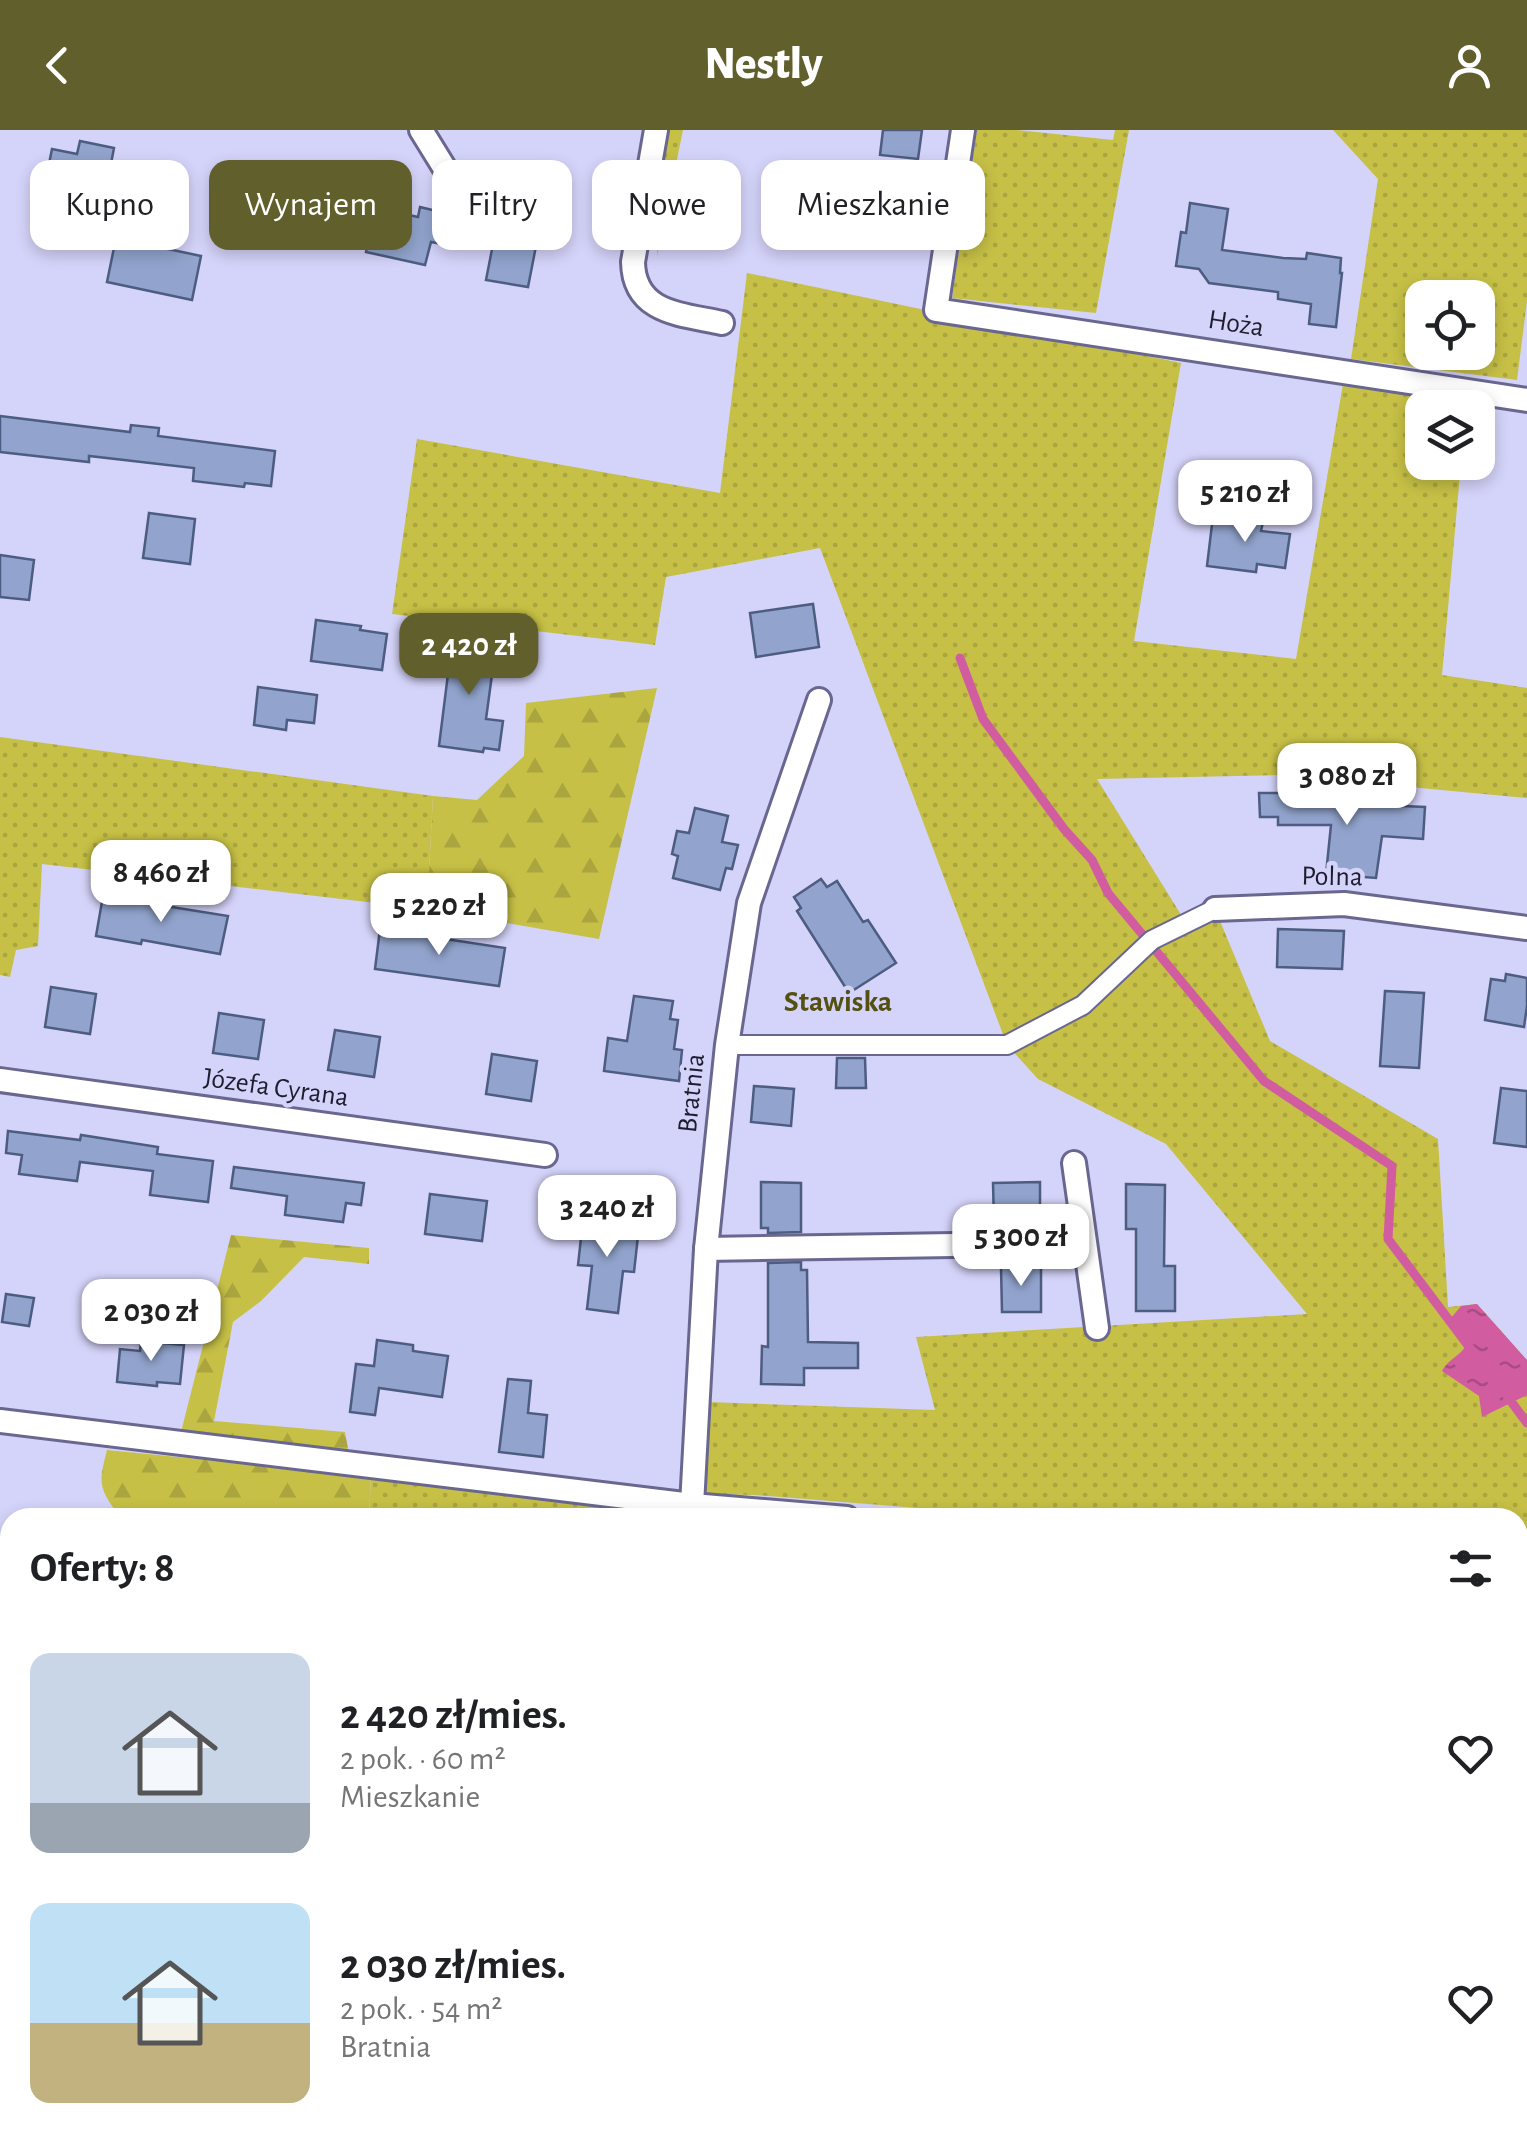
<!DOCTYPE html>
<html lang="pl">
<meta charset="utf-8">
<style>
body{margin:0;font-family:"Alegreya Sans",sans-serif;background:#f2f2f2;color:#202124;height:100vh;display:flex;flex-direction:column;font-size:38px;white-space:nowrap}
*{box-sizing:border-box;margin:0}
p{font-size:32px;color:#757577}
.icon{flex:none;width:55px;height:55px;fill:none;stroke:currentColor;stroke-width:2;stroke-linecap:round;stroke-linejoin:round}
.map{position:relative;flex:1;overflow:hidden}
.sheet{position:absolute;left:0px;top:1378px;width:1528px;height:642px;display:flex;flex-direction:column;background:#fff;border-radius:30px 30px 0 0;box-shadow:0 5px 15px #0003}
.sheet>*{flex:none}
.banner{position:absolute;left:30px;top:30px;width:1000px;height:90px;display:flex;gap:20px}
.fabs{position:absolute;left:1405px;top:150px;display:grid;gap:20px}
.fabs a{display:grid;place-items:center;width:90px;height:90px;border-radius:20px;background:#fff;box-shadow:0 5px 15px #0003;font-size:50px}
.price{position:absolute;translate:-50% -85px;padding:0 22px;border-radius:20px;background:#fff;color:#222;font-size:32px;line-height:65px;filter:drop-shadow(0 2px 5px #0008)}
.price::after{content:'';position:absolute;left:50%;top:60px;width:30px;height:22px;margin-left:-15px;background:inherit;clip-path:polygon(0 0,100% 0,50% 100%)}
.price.current{background:#615f2c;color:#fff}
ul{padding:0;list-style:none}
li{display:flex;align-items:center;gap:30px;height:250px;padding:0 30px}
li span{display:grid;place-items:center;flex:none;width:280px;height:200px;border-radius:20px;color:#555}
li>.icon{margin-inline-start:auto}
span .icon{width:120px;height:120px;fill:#fffc;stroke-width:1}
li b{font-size:42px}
h2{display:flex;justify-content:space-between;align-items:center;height:120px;padding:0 30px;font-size:42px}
.tag{padding:0 35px;border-radius:20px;background:#fff;box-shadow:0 5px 15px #0003;font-size:35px;line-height:90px}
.tag.current{background:#615f2c;color:#fff}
header{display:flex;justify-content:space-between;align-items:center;height:130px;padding:0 30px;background:#615f2c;color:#fff;font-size:45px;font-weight:800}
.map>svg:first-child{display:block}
.grass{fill:url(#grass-dots);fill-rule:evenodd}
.forest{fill:url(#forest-firs)}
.water{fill:url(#water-ripples)}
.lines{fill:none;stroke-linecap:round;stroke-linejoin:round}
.stream{stroke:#d15da0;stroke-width:9}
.building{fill:#92a4cd;stroke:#4d5c81;stroke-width:2.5}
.pedestrian-casing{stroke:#696790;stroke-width:22}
.minor-casing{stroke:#696790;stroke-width:28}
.pedestrian{stroke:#fff;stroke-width:18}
.minor{stroke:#fff;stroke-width:22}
.labels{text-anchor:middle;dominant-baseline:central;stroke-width:9;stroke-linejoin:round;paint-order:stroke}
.street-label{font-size:28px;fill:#1e1d2e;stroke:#d4d3f9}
.neighbourhood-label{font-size:30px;font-weight:bold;fill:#535012;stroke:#d4d3f9}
</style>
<header><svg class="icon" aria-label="back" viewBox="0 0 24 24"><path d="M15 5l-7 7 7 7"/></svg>Nestly<svg class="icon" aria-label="person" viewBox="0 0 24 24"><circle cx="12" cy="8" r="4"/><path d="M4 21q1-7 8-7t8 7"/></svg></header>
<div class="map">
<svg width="1527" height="2019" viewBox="0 0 1527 2019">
<defs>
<pattern id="grass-dots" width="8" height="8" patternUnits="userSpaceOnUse" patternTransform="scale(2.5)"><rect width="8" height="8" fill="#c6c046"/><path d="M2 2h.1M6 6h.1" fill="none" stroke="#aaa53e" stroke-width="1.8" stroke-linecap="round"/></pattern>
<pattern id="forest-firs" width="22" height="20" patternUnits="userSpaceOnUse" patternTransform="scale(2.5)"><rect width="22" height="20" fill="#c6c046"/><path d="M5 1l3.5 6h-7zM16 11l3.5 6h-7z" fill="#aaa53e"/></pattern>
<pattern id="water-ripples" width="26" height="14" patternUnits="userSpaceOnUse" patternTransform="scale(2.5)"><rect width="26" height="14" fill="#d15da0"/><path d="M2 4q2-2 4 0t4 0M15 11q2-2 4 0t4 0" fill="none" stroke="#a94c83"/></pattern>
</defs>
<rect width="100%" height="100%" fill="#d4d3f9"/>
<g class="grass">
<polygon points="664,0 683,0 657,127"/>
<polygon points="977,0 1017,0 1113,10 1115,0 1129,0 1096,183 952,168"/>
<path d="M1333 0H1527V171L1517 250 1351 229 1378 49ZM1422 168H1478V222H1422Z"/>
<polygon points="747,143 1181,233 1134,511 1296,529 1343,254 1467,271 1467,277 1422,278 1422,332 1461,333 1442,545 1527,558 1527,668 1283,645 1097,649 1183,788 1215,779 1270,911 1438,1009 1448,1177 1477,1174 1527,1230 1527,1521 1521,1522 1518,1518 1518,1388 1044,1388 755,1365 700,1364 708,1272 935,1280 916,1207 1307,1184 1166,1014 1038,949 1007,915 820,418 666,447 655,515 392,484 417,309 720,363"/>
<polygon points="0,607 433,666 427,779 42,734 38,816 16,820 10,847 0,845"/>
<polygon points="371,1346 643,1381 643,1388 369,1388"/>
</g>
<g class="forest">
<polygon points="657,558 599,809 427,779 433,666 477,670 524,626 526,573"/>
<polygon points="231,1105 369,1118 369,1134 304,1127 261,1171 233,1192 214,1291 345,1302 349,1324 181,1302"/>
<path d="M107 1320 371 1346 369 1387H145L115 1380C97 1356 100 1348 107 1320Z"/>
</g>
<path class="water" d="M1477 1174 1527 1230V1265L1482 1287 1479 1266 1442 1241C1450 1227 1460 1227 1467 1214L1451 1188 1461 1176Z"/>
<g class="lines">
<g class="stream">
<polyline points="960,528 983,589 1064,699 1092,730 1108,763 1264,951 1392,1036 1388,1109 1473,1222"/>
<polyline points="1507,1266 1527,1293"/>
</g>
</g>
<g class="building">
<polygon points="883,0 922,0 918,29 880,25"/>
<polygon points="80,11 114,18 103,76 43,64 52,19 77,24"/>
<polygon points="1190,73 1228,79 1222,120 1283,128 1306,129 1307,123 1341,128 1340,143 1342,143 1336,197 1309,194 1311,174 1278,169 1278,162 1209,153 1199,139 1176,136 1181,102 1186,103"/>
<polygon points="420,77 453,85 447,115 431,112 425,135 366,122 376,78 418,87"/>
<polygon points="116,108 201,126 192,170 107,152"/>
<polygon points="494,109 536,116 528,157 486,150"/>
<polygon points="0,286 130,302 131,295 159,298 158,306 275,321 271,356 245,353 244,357 193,351 194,338 89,326 89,332 0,322"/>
<polygon points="149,383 195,389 190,434 143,428"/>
<polygon points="1213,386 1263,392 1261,401 1290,404 1285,438 1257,434 1256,442 1207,436"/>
<polygon points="0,425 34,430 29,470 0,467"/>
<polygon points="813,474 819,517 756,527 750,483"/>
<polygon points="316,490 361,496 360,500 387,504 382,540 311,531"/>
<polygon points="449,509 496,515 486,589 503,591 499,620 484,618 483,622 439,616 448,544 444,544"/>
<polygon points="258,557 317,565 314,593 287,590 286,600 254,595"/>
<polygon points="1259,663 1309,663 1309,672 1425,677 1423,709 1382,706 1376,748 1326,744 1331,695 1278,695 1278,687 1260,687"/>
<polygon points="695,678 728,686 722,712 738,715 732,739 726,738 720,760 673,748 678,726 672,724 677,701 689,703"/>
<polygon points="821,749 827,757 837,751 863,792 868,790 896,833 849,863 797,781 801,778 794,767"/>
<polygon points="103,766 228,786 220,824 142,810 141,814 96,806"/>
<polygon points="380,799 505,818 499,856 375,839"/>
<polygon points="1278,799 1344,801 1342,839 1277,837"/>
<polygon points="1506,844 1527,848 1527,876 1524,897 1485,890 1491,849 1505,851"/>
<polygon points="51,857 96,864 90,904 45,897"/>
<polygon points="1385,861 1424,863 1419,938 1380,936"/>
<polygon points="634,866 673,871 670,889 678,890 674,919 682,920 679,951 604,941 608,908 627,911"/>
<polygon points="219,883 264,890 258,929 213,923"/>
<polygon points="335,900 380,907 374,947 328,940"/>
<polygon points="492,924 537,931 531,971 486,964"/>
<polygon points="837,928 865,928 866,958 836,958"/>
<polygon points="754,956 794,959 791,996 751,992"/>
<polygon points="1501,958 1527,961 1527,1017 1494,1013"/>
<polygon points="8,1001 80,1010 81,1005 158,1017 157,1024 213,1031 208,1072 150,1065 153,1041 80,1032 77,1051 19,1044 22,1025 6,1023"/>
<polygon points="234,1037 364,1053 361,1075 346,1073 343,1092 285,1085 287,1066 231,1058"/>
<polygon points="761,1052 801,1053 801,1102 768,1103 768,1098 761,1098"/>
<polygon points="1040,1052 1040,1092 994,1093 993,1053"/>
<polygon points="1126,1054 1165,1055 1164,1136 1175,1136 1175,1181 1136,1181 1136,1099 1126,1099"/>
<polygon points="430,1064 487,1071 482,1111 425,1104"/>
<polygon points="600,1089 625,1092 625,1095 639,1097 634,1142 623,1141 618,1183 587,1179 592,1136 578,1135 583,1090 599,1092"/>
<polygon points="801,1132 801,1140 807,1140 808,1212 858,1213 858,1238 804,1238 804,1255 761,1254 762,1216 768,1217 768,1133"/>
<polygon points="1001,1137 1041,1137 1041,1182 1002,1182"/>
<polygon points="6,1164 34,1168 29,1196 2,1192"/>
<polygon points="377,1210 413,1215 413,1221 448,1226 442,1267 379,1258 375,1285 350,1282 356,1234 374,1236"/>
<polygon points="141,1211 184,1215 180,1254 157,1252 157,1256 117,1252 120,1219 140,1221"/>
<polygon points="508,1249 531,1251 528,1283 547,1285 543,1327 499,1322"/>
</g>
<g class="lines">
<g class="pedestrian-casing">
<g id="pedestrian">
<polyline points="727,915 1007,915 1083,875 1152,810 1215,779"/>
<polyline points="761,2019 761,2010"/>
</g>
</g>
<g class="minor-casing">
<g id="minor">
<polyline points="421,0 450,47"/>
<path d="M656 0 633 132C634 184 682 184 722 193"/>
<polyline points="963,0 936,180 1527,270"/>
<polyline points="1215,779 1344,774 1527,798"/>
<polyline points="0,950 545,1025"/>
<polyline points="1074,1033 1097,1198"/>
<polyline points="706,1119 1084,1113"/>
<polyline points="0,1291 692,1375 847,1388"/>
<polyline points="692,1375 706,1119 727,915 749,773 819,570"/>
<polyline points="0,1537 10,1538"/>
<polyline points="0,1669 10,1670"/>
<polyline points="0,1797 10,1798"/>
</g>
</g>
<use href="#pedestrian" class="pedestrian"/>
<use href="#minor" class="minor"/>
</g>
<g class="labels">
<g class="street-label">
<text transform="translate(1236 194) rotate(9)">Hoża</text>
<text transform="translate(1332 747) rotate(1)">Polna</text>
<text transform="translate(276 958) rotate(8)">Józefa Cyrana</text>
<text transform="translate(692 963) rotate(-84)">Bratnia</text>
</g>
<g class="neighbourhood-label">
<text x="838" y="872">Stawiska</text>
</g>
</g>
</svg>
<div class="fabs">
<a><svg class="icon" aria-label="locate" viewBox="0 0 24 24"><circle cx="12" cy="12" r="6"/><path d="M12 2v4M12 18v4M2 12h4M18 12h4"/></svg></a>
<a><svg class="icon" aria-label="layers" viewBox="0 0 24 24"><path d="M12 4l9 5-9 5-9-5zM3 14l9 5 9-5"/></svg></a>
</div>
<b class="price" style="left:1245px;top:415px">5 210 zł</b>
<b class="price current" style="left:469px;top:568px">2 420 zł</b>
<b class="price" style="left:1347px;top:698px">3 080 zł</b>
<b class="price" style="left:161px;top:795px">8 460 zł</b>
<b class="price" style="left:439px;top:828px">5 220 zł</b>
<b class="price" style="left:607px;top:1130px">3 240 zł</b>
<b class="price" style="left:1021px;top:1159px">5 300 zł</b>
<b class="price" style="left:151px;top:1234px">2 030 zł</b>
<div class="banner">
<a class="tag">Kupno</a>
<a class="tag current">Wynajem</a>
<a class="tag">Filtry</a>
<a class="tag">Nowe</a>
<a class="tag">Mieszkanie</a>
</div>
<section class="sheet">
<h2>Oferty: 8<svg class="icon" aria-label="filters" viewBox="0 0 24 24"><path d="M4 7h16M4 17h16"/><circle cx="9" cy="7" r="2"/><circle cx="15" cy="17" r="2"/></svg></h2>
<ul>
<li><span style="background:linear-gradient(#c9d6e8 75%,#9aa5b1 0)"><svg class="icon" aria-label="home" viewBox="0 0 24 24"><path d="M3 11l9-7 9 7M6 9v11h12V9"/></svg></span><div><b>2 420 zł/mies.</b><p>2 pok. · 60 m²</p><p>Mieszkanie</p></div><svg class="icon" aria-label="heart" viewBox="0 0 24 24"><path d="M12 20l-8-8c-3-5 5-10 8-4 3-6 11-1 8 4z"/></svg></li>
<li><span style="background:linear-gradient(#bfe0f5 60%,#c2b280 0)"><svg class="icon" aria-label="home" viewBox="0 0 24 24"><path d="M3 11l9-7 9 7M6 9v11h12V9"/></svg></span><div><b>2 030 zł/mies.</b><p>2 pok. · 54 m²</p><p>Bratnia</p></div><svg class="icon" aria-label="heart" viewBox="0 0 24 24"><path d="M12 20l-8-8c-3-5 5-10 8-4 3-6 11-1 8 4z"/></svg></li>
</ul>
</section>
</div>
